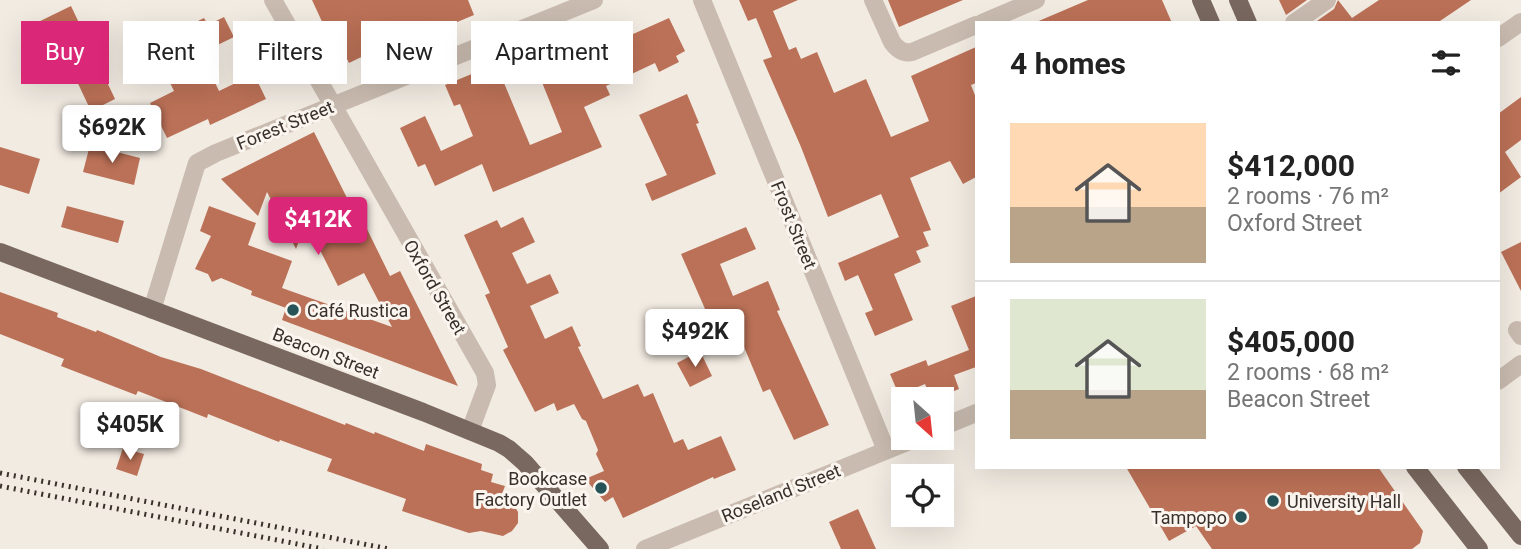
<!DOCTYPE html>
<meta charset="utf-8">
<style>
body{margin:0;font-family:Roboto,sans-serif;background:#f6f6f6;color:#222;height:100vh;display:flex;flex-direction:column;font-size:26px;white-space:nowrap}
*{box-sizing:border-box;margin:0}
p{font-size:23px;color:#767676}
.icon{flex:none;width:38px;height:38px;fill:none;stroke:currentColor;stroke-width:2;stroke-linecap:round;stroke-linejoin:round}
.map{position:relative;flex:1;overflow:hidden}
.side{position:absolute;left:975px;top:21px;width:525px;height:448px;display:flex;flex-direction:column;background:#fff;border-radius:0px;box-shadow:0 7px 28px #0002}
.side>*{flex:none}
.guide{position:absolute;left:21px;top:21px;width:665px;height:63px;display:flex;gap:14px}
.needle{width:46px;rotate:153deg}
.tools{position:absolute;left:891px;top:387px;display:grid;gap:14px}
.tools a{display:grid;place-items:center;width:63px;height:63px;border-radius:0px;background:#fff;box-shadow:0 7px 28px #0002;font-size:35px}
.price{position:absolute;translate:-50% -60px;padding:0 16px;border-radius:7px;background:#fff;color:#222;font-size:23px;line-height:46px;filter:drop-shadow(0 2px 4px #0008)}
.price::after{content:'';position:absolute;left:50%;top:42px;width:21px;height:16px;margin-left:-10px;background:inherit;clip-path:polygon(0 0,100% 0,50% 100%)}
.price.active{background:#db2777;color:#fff}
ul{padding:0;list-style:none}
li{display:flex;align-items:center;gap:21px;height:175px;padding:0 35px}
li+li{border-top:2px solid #e0e0e0}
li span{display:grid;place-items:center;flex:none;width:196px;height:140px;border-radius:0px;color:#555}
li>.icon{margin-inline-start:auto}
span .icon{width:84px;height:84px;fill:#fffc;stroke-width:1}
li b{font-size:30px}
h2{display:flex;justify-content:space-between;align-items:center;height:84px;padding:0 35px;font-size:30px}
.pill{padding:0 24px;border-radius:0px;background:#fff;box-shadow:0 7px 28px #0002;font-size:24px;line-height:63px}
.pill.active{background:#db2777;color:#fff}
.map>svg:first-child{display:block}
.building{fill:#bb7157}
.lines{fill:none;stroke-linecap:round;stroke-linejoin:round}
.minor{stroke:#c9bbaf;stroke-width:18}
.major{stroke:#79685f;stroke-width:18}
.rail{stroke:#39302c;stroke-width:5;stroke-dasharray:2 5;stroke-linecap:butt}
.poi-dot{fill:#255357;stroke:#faf5ef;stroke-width:2.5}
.labels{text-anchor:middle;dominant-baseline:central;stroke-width:6;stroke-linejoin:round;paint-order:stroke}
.street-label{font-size:18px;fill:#39302c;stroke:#faf5ef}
.poi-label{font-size:18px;fill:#39302c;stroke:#faf5ef;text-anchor:start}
</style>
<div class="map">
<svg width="1521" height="549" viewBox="0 0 1521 549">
<rect width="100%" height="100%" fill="#f2ebe2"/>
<g class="building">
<polygon points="312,0 468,0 474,15 426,35 423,27 349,63 343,51 337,54"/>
<polygon points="739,0 798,0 773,11 789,50 796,47 801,59 817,52 834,93 866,79 891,137 929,121 911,76 976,47 976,83 971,85 976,98 976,177 963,184 950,161 910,178 931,230 923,232 929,246 916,251 921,262 894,274 913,320 875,336 865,313 873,310 858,275 845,281 838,263 899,237 881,194 828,217 801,147 763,60 772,57 756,18 748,21"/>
<polygon points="888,0 963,0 899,27"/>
<polygon points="1088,0 1162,0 1172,23 1034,23"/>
<polygon points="1279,0 1307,0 1286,15"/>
<polygon points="1338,0 1352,18 1379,0 1471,0 1437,23 1314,23 1334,9"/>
<polygon points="71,6 115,99 91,111 64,54 50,61 32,25"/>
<polygon points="224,17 234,37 201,53 219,91 254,74 266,99 210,125 208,119 167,138 150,103 174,91 151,44 204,18 208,25"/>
<polygon points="669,18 685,51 676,56 679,62 659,72 655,63 606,86 610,95 584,107 602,147 493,192 482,164 435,186 425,164 418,167 400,128 425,116 441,151 473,136 460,104 454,106 445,85 496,64 530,145 562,132 529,50 585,27 595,51"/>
<polygon points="687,94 699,123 696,124 716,174 652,201 645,184 667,175 639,115"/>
<polygon points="1521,97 1521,140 1505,152 1521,177 1498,194 1498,114"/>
<polygon points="73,119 93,125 86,151 66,146"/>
<polygon points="314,132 360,224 364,223 390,276 400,271 458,386 282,320 286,308 251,295 252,291 221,278 212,282 208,274 195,269 211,236 200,231 209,206 256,223 248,245 292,261 282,288 392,327 364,273 338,286 306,222 296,249 267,192 258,216 221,179"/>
<polygon points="90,145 140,158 134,185 83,172"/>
<polygon points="0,147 40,159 29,194 0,185"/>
<polygon points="67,206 124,221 118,243 61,227"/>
<polygon points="523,217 535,242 512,253 527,284 550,274 559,293 530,306 545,339 572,326 581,346 578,347 603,399 638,384 644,397 653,393 674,443 683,439 688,450 721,436 736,470 714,479 713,477 623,518 613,497 605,502 585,479 604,471 596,454 598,450 586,421 582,419 574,404 557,411 554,403 535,412 503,350 508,347 485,295 490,293 464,235 497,220 501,228"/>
<polygon points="746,227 756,249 720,264 733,296 768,281 780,310 777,311 829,425 794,440 770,389 763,392 736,328 708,340 700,322 709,318 681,254"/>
<polygon points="1521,242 1521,291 1501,252"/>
<polygon points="0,292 58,313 57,317 96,332 97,330 161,357 201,369 345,425 346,423 374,434 375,432 424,451 426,444 482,464 481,470 493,474 491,482 505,486 502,494 509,497 518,512 518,523 512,531 503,536 481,531 469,533 402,511 406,499 327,471 332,459 280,440 279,442 208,414 207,418 138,391 136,395 61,366 64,359 0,334"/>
<polygon points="976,296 976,367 954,375 959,389 935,399 931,399 925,384 899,395 890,374 926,360 928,366 969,350 951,306"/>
<polygon points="700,351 712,376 690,387 677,363"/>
<polygon points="123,448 144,454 137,476 116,469"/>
<polygon points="1126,467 1378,467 1423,531 1420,543 1412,549 1212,549 1196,526 1169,541"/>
<polygon points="858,509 876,549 841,549 829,522"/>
</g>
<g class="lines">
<g class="minor">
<polyline points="273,0 485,373 487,385 470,431"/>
<polyline points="702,0 886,450"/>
<path d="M873 0 892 42C897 49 903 54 912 52L976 25"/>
<polyline points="982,23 1036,0"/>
<polyline points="1294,23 1327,0"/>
<polyline points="1498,38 1521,22"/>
<polyline points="152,310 197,163 216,153 594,0"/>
<polyline points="1517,330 1521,336"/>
<polyline points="1498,381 1521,364"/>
<polyline points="942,427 976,413"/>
<polyline points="645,549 917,438"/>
</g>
<g class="major">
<polyline points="1201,0 1211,23"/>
<polyline points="1238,0 1248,23"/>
<polyline points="0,252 423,412 499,443 509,449 525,463 600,549"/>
<polyline points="1415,467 1479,549"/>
<polyline points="1466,467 1521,536"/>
</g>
<g class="rail">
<polyline points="0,473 389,549"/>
<polyline points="0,486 323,549"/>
</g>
</g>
<g class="poi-dot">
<circle cx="293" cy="310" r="7"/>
<circle cx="601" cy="488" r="7"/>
<circle cx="1273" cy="501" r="7"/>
<circle cx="1241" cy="517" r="7"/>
</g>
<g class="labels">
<g class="street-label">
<text transform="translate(285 125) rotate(-22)">Forest Street</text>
<text transform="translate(794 225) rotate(68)">Frost Street</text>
<text transform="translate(435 287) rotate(60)">Oxford Street</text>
<text transform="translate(326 353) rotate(21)">Beacon Street</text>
<text transform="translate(781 493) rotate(-22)">Roseland Street</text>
</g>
<g class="poi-label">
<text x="307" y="310">Café Rustica</text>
<text x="587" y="478" text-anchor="end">Bookcase<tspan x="587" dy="21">Factory Outlet</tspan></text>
<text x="1287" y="501">University Hall</text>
<text x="1227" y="517" text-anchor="end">Tampopo</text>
</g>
</g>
</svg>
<div class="tools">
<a><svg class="needle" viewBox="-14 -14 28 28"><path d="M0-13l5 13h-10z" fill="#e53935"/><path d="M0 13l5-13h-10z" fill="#767676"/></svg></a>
<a><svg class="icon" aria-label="locate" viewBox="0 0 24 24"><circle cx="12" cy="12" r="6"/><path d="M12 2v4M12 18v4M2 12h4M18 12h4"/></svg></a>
</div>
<b class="price" style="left:112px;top:165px">$692K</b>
<b class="price active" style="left:318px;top:257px">$412K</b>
<b class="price" style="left:695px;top:369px">$492K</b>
<b class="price" style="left:130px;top:462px">$405K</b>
<div class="guide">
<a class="pill active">Buy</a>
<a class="pill">Rent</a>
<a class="pill">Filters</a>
<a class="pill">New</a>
<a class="pill">Apartment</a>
</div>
<section class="side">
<h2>4 homes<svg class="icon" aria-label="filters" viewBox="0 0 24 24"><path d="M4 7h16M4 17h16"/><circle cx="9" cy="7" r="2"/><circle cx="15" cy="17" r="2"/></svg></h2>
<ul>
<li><span style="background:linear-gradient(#ffd9b3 60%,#b9a48a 0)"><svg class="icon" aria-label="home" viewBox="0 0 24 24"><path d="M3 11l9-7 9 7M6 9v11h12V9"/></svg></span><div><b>$412,000</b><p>2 rooms · 76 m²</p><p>Oxford Street</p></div></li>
<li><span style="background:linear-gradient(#dfe7d0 65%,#b9a48a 0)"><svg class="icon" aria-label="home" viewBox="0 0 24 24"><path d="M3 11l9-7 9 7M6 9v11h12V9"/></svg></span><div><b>$405,000</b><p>2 rooms · 68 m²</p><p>Beacon Street</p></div></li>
</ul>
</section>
</div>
